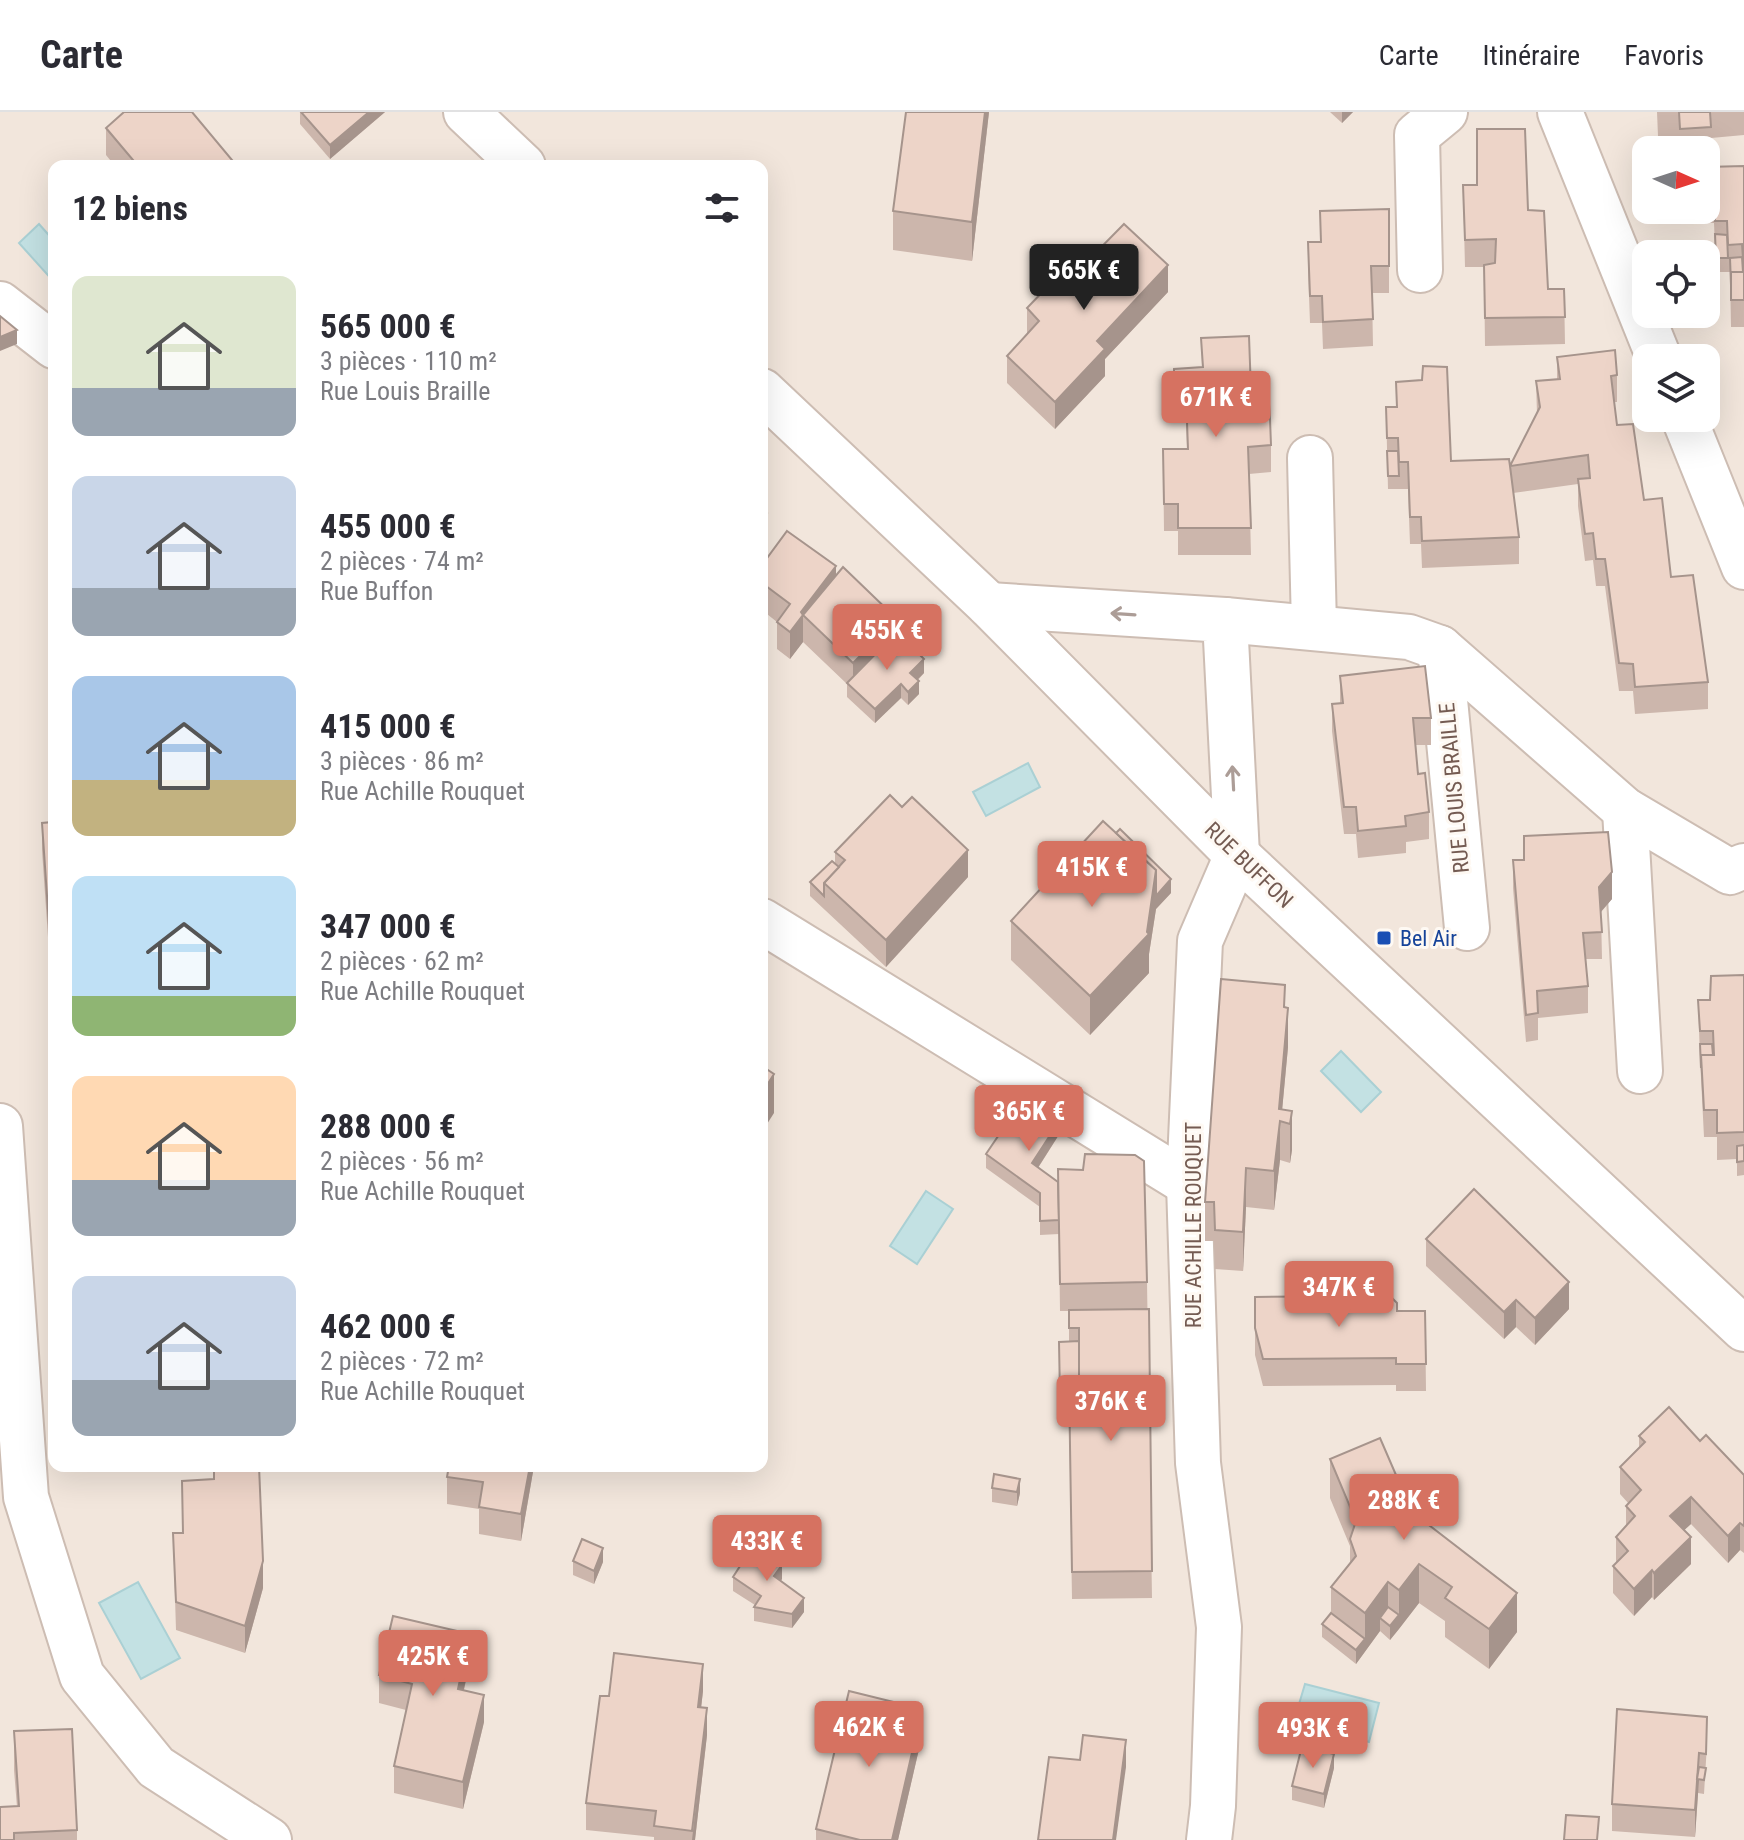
<!DOCTYPE html>
<html lang="fr">
<meta charset="utf-8">
<style>
body{margin:0;font-family:"Roboto Condensed",sans-serif;background:#f7f7f7;color:#2b2b33;height:100vh;display:flex;flex-direction:column;font-size:30px;white-space:nowrap}
*{box-sizing:border-box;margin:0}
p{font-size:26px;color:#7c7c81}
.icon{flex:none;width:44px;height:44px;fill:none;stroke:currentColor;stroke-width:2;stroke-linecap:round;stroke-linejoin:round}
.map{position:relative;flex:1;overflow:hidden}
.drawer{position:absolute;left:48px;top:48px;width:720px;height:1312px;display:flex;flex-direction:column;background:#fff;border-radius:16px;box-shadow:0 8px 32px #0002}
.drawer>*{flex:none}
.needle{width:52px;rotate:93deg}
.fabs{position:absolute;left:1632px;top:24px;display:grid;gap:16px}
.fabs a{display:grid;place-items:center;width:88px;height:88px;border-radius:16px;background:#fff;box-shadow:0 8px 32px #0002;font-size:40px}
.price{position:absolute;translate:-50% -68px;padding:0 18px;border-radius:8px;background:#d67261;color:#fff;font-size:26px;line-height:52px;filter:drop-shadow(0 2px 4px #0008)}
.price::after{content:'';position:absolute;left:50%;top:48px;width:24px;height:18px;margin-left:-12px;background:inherit;clip-path:polygon(0 0,100% 0,50% 100%)}
.price.current{background:#222;color:#fff}
ul{padding:0;list-style:none}
li{display:flex;align-items:center;gap:24px;height:200px;padding:0 24px}
li span{display:grid;place-items:center;flex:none;width:224px;height:160px;border-radius:16px;color:#555}
li>.icon{margin-inline-start:auto}
span .icon{width:96px;height:96px;fill:#fffc;stroke-width:1}
li b{font-size:34px}
h2{display:flex;justify-content:space-between;align-items:center;height:96px;padding:0 24px;font-size:34px}
header{display:flex;align-items:center;gap:48px;box-sizing:border-box;height:112px;padding:0 40px;background:#fff;border-bottom:2px solid #e1e1e2}
header strong{font-size:38px}
nav{display:flex;gap:44px;margin-inline-start:auto;font-size:28px}
.map>svg:first-child{display:block}
.residential{fill:#f2e6dc;fill-rule:evenodd}
.water{fill:#c3e1e3;stroke:#aad0d4;stroke-width:2}
.lines{fill:none;stroke-linecap:round;stroke-linejoin:round}
.minor-casing{stroke:#cdbdb3;stroke-width:48}
.minor{stroke:#fff;stroke-width:44}
.wall{fill:#ccb6ac}
.shaded-wall{fill:#a6948c}
.building{fill:#edd4c8;stroke:#a6948c;stroke-width:2}
.oneway{stroke:#ac9d97}
.transit-dot{fill:#1a4fb4;stroke:#fef9f3;stroke-width:3}
.labels{text-anchor:middle;dominant-baseline:central;stroke-width:6;stroke-linejoin:round;paint-order:stroke}
.street-label{font-size:22px;fill:#745b52;stroke:#fef9f3}
.transit-label{font-size:22px;fill:#164399;stroke:#fef9f3;text-anchor:start}
</style>
<header>
<strong>Carte</strong>
<nav><a>Carte</a><a>Itinéraire</a><a>Favoris</a></nav>
</header>
<div class="map">
<svg width="1744" height="1728" viewBox="0 0 1744 1728">
<rect width="100%" height="100%" fill="#fbf5ed"/>
<path class="residential" d="M0 0H1744V1728H0ZM1646 38H1706V98H1646ZM54 54H762V1354H54ZM1646 142H1706V202H1646ZM1646 246H1706V306H1646Z"/>
<g class="water">
<polygon points="39,112 54,129 54,170 19,131"/>
<polygon points="1028,651 1040,675 986,704 973,680"/>
<polygon points="1341,939 1381,980 1361,1000 1321,959"/>
<polygon points="926,1079 953,1097 917,1152 890,1134"/>
<polygon points="138,1470 180,1546 141,1567 99,1491"/>
<polygon points="1305,1572 1379,1591 1369,1630 1294,1609"/>
</g>
<g class="lines">
<g class="minor-casing">
<g id="minor">
<polyline points="466,0 523,54"/>
<polyline points="1560,0 1659,246"/>
<polyline points="1420,158 1417,23 1445,0"/>
<polyline points="0,192 54,234"/>
<polyline points="762,279 989,493 1237,743 1744,1217"/>
<polyline points="1684,306 1744,455"/>
<polyline points="1310,346 1314,515"/>
<polyline points="989,493 1225,508 1237,743 1200,829 1189,1072 1198,1351 1219,1515 1213,1694 1209,1728"/>
<polyline points="1225,508 1409,525 1440,536 1625,698 1730,760 1744,754"/>
<polyline points="1440,536 1467,816"/>
<polyline points="1625,698 1640,959"/>
<polyline points="762,809 1189,1072"/>
<polyline points="0,1014 26,1385 82,1564 156,1655 269,1728"/>
</g>
</g>
<use href="#minor" class="minor"/>
</g>
<g class="wall">
<polygon points="300,0 385,0 330,47 300,12"/>
<polygon points="989,0 972,149 893,138 893,99"/>
<polygon points="1330,0 1353,0 1342,11"/>
<polygon points="1657,0 1744,0 1744,23 1711,26 1711,42 1706,42 1706,38 1680,38 1679,24 1658,24"/>
<polygon points="106,16 237,54 115,54 106,43"/>
<polygon points="1744,54 1744,215 1731,215 1730,160 1716,160 1714,111 1703,110 1703,98 1706,98 1706,55"/>
<polygon points="1463,73 1528,98 1548,177 1564,177 1565,232 1485,234 1484,155 1465,155"/>
<polygon points="1389,97 1389,181 1372,181 1373,234 1323,237 1322,211 1310,211 1308,157 1308,130 1320,130 1320,99"/>
<polygon points="1061,176 1168,180 1105,247 1105,264 1055,317 1007,271 1007,244 1027,222 1027,196"/>
<polygon points="1201,226 1251,293 1271,333 1271,360 1249,362 1251,443 1178,443 1178,419 1164,419 1163,337 1187,337 1186,309 1174,309 1174,257 1202,255"/>
<polygon points="1557,245 1617,263 1617,290 1614,290 1617,313 1708,570 1708,597 1635,602 1633,579 1619,579 1605,474 1596,474 1593,448 1585,449 1578,394 1578,372 1513,381 1519,425 1519,452 1422,456 1421,432 1410,432 1408,377 1388,377 1386,295 1451,349 1510,354 1537,302 1536,269 1557,267"/>
<polygon points="762,453 836,464 897,520 924,561 918,568 919,582 908,593 901,586 875,611 847,585 847,572 803,530 790,547 777,537 777,510 762,498"/>
<polygon points="1340,564 1431,606 1431,633 1416,633 1418,662 1429,700 1429,727 1406,730 1406,741 1358,746 1356,722 1344,722 1332,619 1332,592 1340,591"/>
<polygon points="50,674 54,674 53,898 42,738 42,711 50,710"/>
<polygon points="835,740 968,765 886,855 810,784 810,770 835,752"/>
<polygon points="1513,748 1612,787 1601,800 1602,847 1586,847 1588,874 1588,901 1538,906 1538,928 1526,930 1513,776"/>
<polygon points="1171,781 1156,797 1149,842 1149,861 1090,923 1011,848 1011,809"/>
<polygon points="1744,863 1744,1063 1737,1064 1737,1047 1717,1048 1717,1025 1704,1025 1700,946 1698,888 1710,888"/>
<polygon points="1285,895 1288,935 1282,998 1292,999 1292,1038 1290,1051 1280,1048 1274,1098 1246,1095 1243,1159 1215,1157 1214,1129 1205,1129 1205,1090"/>
<polygon points="1060,1021 1038,1056 1147,1170 1152,1486 1072,1487 1069,1298 1060,1298 1059,1243 1069,1229 1069,1199 1060,1199 1059,1122 1040,1123 1040,1095 986,1056 986,1042"/>
<polygon points="1426,1127 1569,1197 1535,1233 1516,1215 1504,1227 1426,1154"/>
<polygon points="1255,1185 1366,1190 1397,1199 1425,1199 1426,1279 1396,1279 1396,1273 1263,1274 1255,1243"/>
<polygon points="1639,1324 1700,1329 1744,1363 1744,1441 1740,1438 1728,1451 1691,1412 1684,1418 1691,1452 1654,1488 1652,1485 1634,1504 1613,1481 1613,1454 1616,1452 1616,1425 1626,1413 1626,1394 1629,1392 1620,1382 1620,1355 1639,1335"/>
<polygon points="1330,1347 1412,1400 1517,1520 1489,1557 1445,1525 1445,1509 1419,1491 1390,1528 1380,1519 1356,1552 1322,1525 1322,1512 1331,1501 1331,1475 1350,1452 1350,1434 1330,1386"/>
<polygon points="213,1354 259,1354 263,1476 245,1541 176,1518 173,1421 182,1421 214,1367"/>
<polygon points="534,1354 521,1429 479,1422 479,1397 447,1392 447,1365"/>
<polygon points="992,1376 1020,1381 1017,1394 992,1390"/>
<polygon points="573,1449 603,1450 594,1472 573,1463"/>
<polygon points="733,1465 782,1467 781,1469 804,1500 792,1516 754,1509 754,1495 755,1493 733,1479"/>
<polygon points="470,1549 464,1578 484,1610 463,1697 394,1681 394,1654 406,1598 379,1591 379,1563"/>
<polygon points="703,1579 701,1596 707,1623 695,1728 654,1728 654,1725 586,1718 586,1691 609,1584"/>
<polygon points="14,1619 77,1718 77,1728 0,1728 17,1695 14,1658"/>
<polygon points="922,1624 898,1728 816,1728 816,1717"/>
<polygon points="1707,1632 1704,1682 1698,1681 1695,1725 1612,1719 1612,1692"/>
<polygon points="1334,1656 1324,1696 1292,1688 1292,1674"/>
</g>
<g class="shaded-wall">
<polygon points="369,0 385,0 330,47 330,33"/>
<polygon points="985,0 989,0 972,149 972,110"/>
<polygon points="1342,0 1353,0 1342,11"/>
<polygon points="1168,153 1168,180 1105,247 1105,264 1055,317 1055,290 1097,229"/>
<polygon points="17,218 17,232 0,239 0,225"/>
<polygon points="767,401 767,428 762,434 762,407"/>
<polygon points="836,454 836,481 803,503 803,530 790,547 790,520 801,500"/>
<polygon points="897,507 897,534 853,578 853,551"/>
<polygon points="924,547 924,561 910,575 910,561"/>
<polygon points="919,569 919,582 908,593 908,580"/>
<polygon points="901,572 901,586 875,611 875,597"/>
<polygon points="968,738 968,765 886,855 886,828"/>
<polygon points="1156,758 1171,767 1171,781 1156,797 1149,842 1149,861 1090,923 1090,884 1147,820"/>
<polygon points="1612,760 1612,787 1599,802 1599,775"/>
<polygon points="1288,896 1288,935 1281,1010 1280,1009 1280,1048 1274,1098 1274,1059"/>
<polygon points="774,962 774,1001 762,1020 762,981"/>
<polygon points="1292,999 1292,1038 1290,1051 1290,1012"/>
<polygon points="1060,1008 1060,1021 1032,1065 1032,1051"/>
<polygon points="1246,1056 1246,1095 1243,1159 1243,1120"/>
<polygon points="1569,1170 1569,1197 1535,1233 1535,1206"/>
<polygon points="1516,1188 1516,1215 1504,1227 1504,1200"/>
<polygon points="530,1354 534,1354 521,1429 521,1402"/>
<polygon points="1020,1367 1020,1381 1017,1394 1017,1380"/>
<polygon points="1691,1385 1691,1412 1670,1431 1670,1404"/>
<polygon points="1740,1411 1740,1438 1728,1451 1728,1424"/>
<polygon points="1691,1425 1691,1452 1654,1488 1654,1461"/>
<polygon points="603,1436 603,1450 594,1472 594,1459"/>
<polygon points="263,1449 263,1476 245,1541 245,1514"/>
<polygon points="1419,1452 1419,1491 1399,1517 1399,1478"/>
<polygon points="782,1453 782,1467 774,1478 774,1464"/>
<polygon points="1652,1458 1652,1485 1634,1504 1634,1477"/>
<polygon points="1388,1470 1388,1509 1380,1506 1380,1519 1356,1552 1356,1538 1365,1527 1365,1501"/>
<polygon points="1517,1481 1517,1520 1489,1557 1489,1517"/>
<polygon points="804,1486 804,1500 792,1516 792,1502"/>
<polygon points="1399,1503 1399,1517 1390,1528 1390,1514"/>
<polygon points="470,1522 470,1549 458,1604 458,1577"/>
<polygon points="703,1552 703,1579 698,1622 698,1595"/>
<polygon points="484,1583 484,1610 463,1697 463,1670"/>
<polygon points="707,1596 707,1623 695,1728 692,1728"/>
<polygon points="922,1597 922,1624 898,1728 892,1728"/>
<polygon points="1126,1628 1126,1655 1116,1728 1113,1728"/>
<polygon points="1699,1641 1699,1668 1695,1725 1695,1698"/>
<polygon points="1334,1642 1334,1656 1324,1696 1324,1682"/>
</g>
<g class="building">
<polygon points="124,0 192,0 237,54 138,54 106,16"/>
<polygon points="301,0 369,0 330,33"/>
<polygon points="906,0 985,0 972,110 893,99"/>
<polygon points="1679,0 1710,0 1711,15 1680,17"/>
<polygon points="1477,17 1525,17 1528,98 1544,99 1548,177 1564,177 1565,205 1485,206 1484,153 1495,151 1496,127 1465,128 1463,73 1477,73"/>
<polygon points="1744,54 1744,188 1731,188 1731,160 1744,160 1742,132 1728,133 1727,109 1715,109 1714,84 1706,83 1706,55"/>
<polygon points="1389,97 1389,154 1371,154 1373,207 1323,210 1322,184 1310,184 1308,130 1321,130 1320,99"/>
<polygon points="1124,112 1168,153 1097,229 1105,237 1055,290 1007,244 1039,209 1027,196 1053,169 1061,176"/>
<polygon points="1715,122 1727,123 1728,146 1716,146"/>
<polygon points="1742,145 1743,160 1731,160 1731,173 1730,146"/>
<polygon points="0,204 17,218 0,225"/>
<polygon points="1249,224 1252,307 1270,307 1271,333 1248,335 1251,416 1178,416 1178,392 1164,392 1163,337 1188,337 1186,282 1174,282 1174,257 1203,255 1201,226"/>
<polygon points="1615,238 1617,263 1611,264 1617,313 1633,312 1644,388 1662,386 1671,465 1693,463 1708,570 1635,575 1633,552 1619,551 1605,447 1596,447 1593,421 1585,422 1578,367 1590,366 1588,343 1510,354 1519,425 1422,429 1421,405 1410,405 1408,350 1399,350 1398,326 1387,326 1386,295 1397,295 1396,270 1422,268 1423,254 1447,255 1451,349 1509,347 1510,354 1540,295 1536,269 1560,267 1557,245"/>
<polygon points="1269,292 1270,307 1252,307 1251,293"/>
<polygon points="1387,339 1398,339 1399,364 1388,364"/>
<polygon points="762,396 767,401 762,407"/>
<polygon points="787,419 836,454 801,500 803,503 843,455 897,507 853,551 803,503 790,520 777,510 790,492 762,471 762,453"/>
<polygon points="897,520 924,547 910,561 919,569 908,580 901,572 875,597 847,571"/>
<polygon points="1425,554 1431,606 1413,606 1418,662 1425,661 1429,700 1405,704 1406,714 1358,719 1356,695 1344,695 1332,592 1343,591 1340,564"/>
<polygon points="50,674 54,674 53,871 42,711 52,710"/>
<polygon points="890,683 902,695 912,685 968,738 886,828 824,771 845,748 835,740"/>
<polygon points="1103,709 1156,758 1147,820 1149,822 1090,884 1011,809"/>
<polygon points="1120,717 1171,767 1156,784 1156,758 1116,721"/>
<polygon points="1608,720 1612,760 1599,775 1602,820 1583,821 1588,874 1537,879 1538,901 1526,903 1513,748 1524,748 1524,724"/>
<polygon points="832,749 839,755 824,771 824,784 810,770"/>
<polygon points="1744,863 1744,1020 1717,1021 1717,998 1704,998 1701,943 1714,943 1713,919 1700,919 1698,888 1710,888 1711,864"/>
<polygon points="1221,867 1285,873 1284,895 1288,896 1279,997 1292,999 1290,1012 1280,1009 1274,1059 1246,1056 1243,1120 1215,1118 1214,1090 1205,1090"/>
<polygon points="1700,932 1712,932 1713,943 1701,943 1701,956"/>
<polygon points="762,954 774,962 762,981"/>
<polygon points="1024,986 1060,1008 1032,1051 1058,1070 1059,1108 1040,1109 1040,1081 986,1042"/>
<polygon points="1744,1033 1744,1049 1737,1050 1737,1034"/>
<polygon points="1085,1042 1135,1043 1144,1049 1147,1170 1060,1172 1058,1057 1083,1058"/>
<polygon points="1474,1077 1569,1170 1535,1206 1516,1188 1504,1200 1426,1127"/>
<polygon points="1365,1184 1366,1190 1375,1190 1375,1184 1390,1184 1397,1191 1397,1199 1425,1199 1426,1252 1396,1252 1396,1246 1263,1247 1255,1216 1255,1185"/>
<polygon points="1149,1197 1152,1459 1072,1460 1069,1270 1079,1270 1079,1216 1069,1216 1069,1198"/>
<polygon points="1079,1229 1079,1270 1069,1270 1069,1284 1060,1284 1059,1230"/>
<polygon points="1669,1295 1700,1329 1706,1323 1744,1363 1744,1414 1740,1411 1728,1424 1691,1385 1670,1404 1691,1425 1654,1461 1652,1458 1634,1477 1613,1454 1628,1439 1616,1425 1635,1404 1626,1394 1641,1378 1620,1355 1645,1330 1639,1324"/>
<polygon points="1380,1326 1412,1400 1517,1481 1489,1517 1445,1486 1452,1475 1419,1452 1399,1478 1388,1470 1365,1501 1331,1475 1356,1444 1350,1427 1356,1409 1330,1347"/>
<polygon points="214,1354 259,1354 263,1449 245,1514 176,1490 173,1421 183,1421 182,1369 214,1367"/>
<polygon points="449,1354 530,1354 521,1402 479,1395 483,1370 447,1365"/>
<polygon points="994,1362 1020,1367 1017,1380 992,1376"/>
<polygon points="582,1427 603,1436 594,1459 573,1449"/>
<polygon points="753,1434 782,1453 774,1464 804,1486 792,1502 754,1495 761,1484 733,1465"/>
<polygon points="1388,1495 1399,1503 1390,1514 1380,1506"/>
<polygon points="1331,1501 1365,1527 1356,1538 1322,1512"/>
<polygon points="393,1504 470,1522 458,1577 484,1583 463,1670 394,1654 412,1572 379,1563"/>
<polygon points="614,1541 703,1552 698,1595 707,1596 692,1719 654,1714 656,1699 586,1691 600,1584 609,1584"/>
<polygon points="849,1579 922,1597 892,1728 860,1728 816,1717"/>
<polygon points="1617,1597 1707,1605 1706,1642 1699,1641 1695,1698 1612,1692"/>
<polygon points="72,1617 77,1718 14,1721 14,1728 0,1728 0,1695 19,1694 14,1619"/>
<polygon points="1083,1623 1126,1628 1113,1728 1038,1728 1049,1645 1080,1648"/>
<polygon points="1302,1634 1334,1642 1324,1682 1292,1674"/>
<polygon points="1699,1655 1706,1656 1704,1668 1697,1667"/>
<polygon points="1566,1703 1599,1705 1597,1728 1564,1728"/>
</g>
<defs><path id="oneway-shaft" d="M-6 0H5M1.5-3L5.5 0L1.5 3" fill="none" stroke-width="1.6" stroke-linecap="round" stroke-linejoin="round" transform="scale(2)"/></defs>
<g class="oneway">
<use href="#oneway-shaft" transform="translate(1123 502) rotate(-176)"/>
<use href="#oneway-shaft" transform="translate(1233 666) rotate(-93)"/>
</g>
<rect class="transit-dot" x="1376" y="818" width="16" height="16" rx="4"/>
<g class="labels">
<g class="street-label">
<text transform="translate(1454 676) rotate(-95)">RUE LOUIS BRAILLE</text>
<text transform="translate(1249 753) rotate(44)">RUE BUFFON</text>
<text transform="translate(1193 1113) rotate(-90)">RUE ACHILLE ROUQUET</text>
</g>
<g class="transit-label">
<text x="1400" y="826">Bel Air</text>
</g>
</g>
</svg>
<div class="fabs">
<a><svg class="needle" viewBox="-14 -14 28 28"><path d="M0-13l5 13h-10z" fill="#e53935"/><path d="M0 13l5-13h-10z" fill="#7c7c81"/></svg></a>
<a><svg class="icon" aria-label="locate" viewBox="0 0 24 24"><circle cx="12" cy="12" r="6"/><path d="M12 2v4M12 18v4M2 12h4M18 12h4"/></svg></a>
<a><svg class="icon" aria-label="layers" viewBox="0 0 24 24"><path d="M12 4l9 5-9 5-9-5zM3 14l9 5 9-5"/></svg></a>
</div>
<b class="price current" style="left:1084px;top:200px">565K €</b>
<b class="price" style="left:1216px;top:327px">671K €</b>
<b class="price" style="left:887px;top:560px">455K €</b>
<b class="price" style="left:1092px;top:797px">415K €</b>
<b class="price" style="left:1029px;top:1041px">365K €</b>
<b class="price" style="left:1339px;top:1217px">347K €</b>
<b class="price" style="left:1111px;top:1331px">376K €</b>
<b class="price" style="left:1404px;top:1430px">288K €</b>
<b class="price" style="left:767px;top:1471px">433K €</b>
<b class="price" style="left:433px;top:1586px">425K €</b>
<b class="price" style="left:869px;top:1657px">462K €</b>
<b class="price" style="left:1313px;top:1658px">493K €</b>
<section class="drawer">
<h2>12 biens<svg class="icon" aria-label="filters" viewBox="0 0 24 24"><path d="M4 7h16M4 17h16"/><circle cx="9" cy="7" r="2"/><circle cx="15" cy="17" r="2"/></svg></h2>
<ul>
<li><span style="background:linear-gradient(#dfe7d0 70%,#9aa5b1 0)"><svg class="icon" aria-label="home" viewBox="0 0 24 24"><path d="M3 11l9-7 9 7M6 9v11h12V9"/></svg></span><div><b>565 000 €</b><p>3 pièces · 110 m²</p><p>Rue Louis Braille</p></div></li>
<li><span style="background:linear-gradient(#c9d6e8 70%,#9aa5b1 0)"><svg class="icon" aria-label="home" viewBox="0 0 24 24"><path d="M3 11l9-7 9 7M6 9v11h12V9"/></svg></span><div><b>455 000 €</b><p>2 pièces · 74 m²</p><p>Rue Buffon</p></div></li>
<li><span style="background:linear-gradient(#a9c7e8 65%,#c2b280 0)"><svg class="icon" aria-label="home" viewBox="0 0 24 24"><path d="M3 11l9-7 9 7M6 9v11h12V9"/></svg></span><div><b>415 000 €</b><p>3 pièces · 86 m²</p><p>Rue Achille Rouquet</p></div></li>
<li><span style="background:linear-gradient(#bfe0f5 75%,#8fb573 0)"><svg class="icon" aria-label="home" viewBox="0 0 24 24"><path d="M3 11l9-7 9 7M6 9v11h12V9"/></svg></span><div><b>347 000 €</b><p>2 pièces · 62 m²</p><p>Rue Achille Rouquet</p></div></li>
<li><span style="background:linear-gradient(#ffd9b3 65%,#9aa5b1 0)"><svg class="icon" aria-label="home" viewBox="0 0 24 24"><path d="M3 11l9-7 9 7M6 9v11h12V9"/></svg></span><div><b>288 000 €</b><p>2 pièces · 56 m²</p><p>Rue Achille Rouquet</p></div></li>
<li><span style="background:linear-gradient(#c9d6e8 65%,#9aa5b1 0)"><svg class="icon" aria-label="home" viewBox="0 0 24 24"><path d="M3 11l9-7 9 7M6 9v11h12V9"/></svg></span><div><b>462 000 €</b><p>2 pièces · 72 m²</p><p>Rue Achille Rouquet</p></div></li>
</ul>
</section>
</div>
